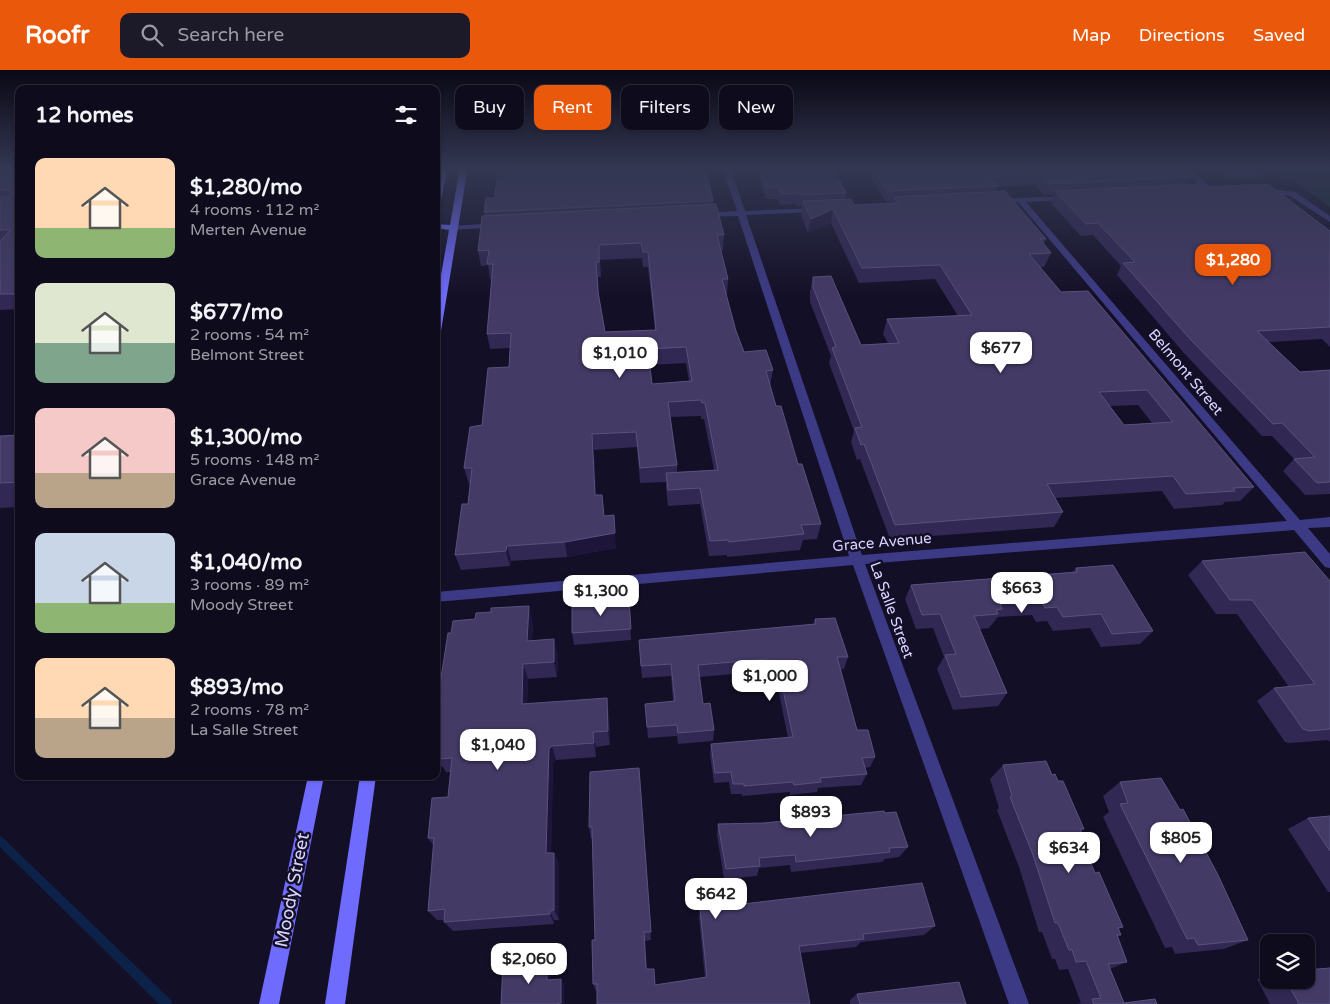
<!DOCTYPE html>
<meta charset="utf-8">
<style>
body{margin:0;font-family:"Varela Round",sans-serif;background:#1c1929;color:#f1f3f6;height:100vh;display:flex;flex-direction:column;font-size:19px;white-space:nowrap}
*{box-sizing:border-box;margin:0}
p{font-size:16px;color:#9b9ba3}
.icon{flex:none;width:28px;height:28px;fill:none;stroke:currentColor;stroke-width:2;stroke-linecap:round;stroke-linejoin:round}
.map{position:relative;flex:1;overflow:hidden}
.sheet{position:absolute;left:15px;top:15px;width:425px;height:695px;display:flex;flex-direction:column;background:#0e0b1c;border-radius:10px;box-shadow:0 1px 4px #0004,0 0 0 1px #2e2b3b}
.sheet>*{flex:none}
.guide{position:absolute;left:455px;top:15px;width:475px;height:45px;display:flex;gap:10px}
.buttons{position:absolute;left:1260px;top:864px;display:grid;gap:10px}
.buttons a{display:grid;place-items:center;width:55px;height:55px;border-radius:10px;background:#0e0b1c;box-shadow:0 1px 4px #0004,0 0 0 1px #2e2b3b;font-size:25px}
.price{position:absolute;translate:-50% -42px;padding:0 11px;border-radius:10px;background:#fff;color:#222;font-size:16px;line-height:32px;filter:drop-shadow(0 1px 2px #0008)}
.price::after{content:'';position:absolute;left:50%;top:30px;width:15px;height:11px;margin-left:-8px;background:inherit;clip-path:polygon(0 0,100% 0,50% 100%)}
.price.on{background:#ea580c;color:#fff}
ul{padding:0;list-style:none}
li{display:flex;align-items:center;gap:15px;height:125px;padding:0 20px}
li span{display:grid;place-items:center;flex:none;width:140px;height:100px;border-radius:10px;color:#555}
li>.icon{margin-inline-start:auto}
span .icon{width:60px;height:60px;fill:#fffc;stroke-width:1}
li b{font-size:21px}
h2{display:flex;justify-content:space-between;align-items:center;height:60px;padding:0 20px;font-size:21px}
.pill{padding:0 18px;border-radius:10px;background:#0e0b1c;box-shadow:0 1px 4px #0004,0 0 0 1px #2e2b3b;font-size:18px;line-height:45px}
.pill.on{background:#ea580c;color:#fff}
header{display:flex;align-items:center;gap:30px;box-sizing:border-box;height:70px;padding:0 25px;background:#ea580c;color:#fff}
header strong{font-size:24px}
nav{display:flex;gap:28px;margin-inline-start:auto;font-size:18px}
.search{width:350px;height:45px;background:#1c1929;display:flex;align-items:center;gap:12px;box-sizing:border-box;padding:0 18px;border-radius:10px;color:#9b9ba3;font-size:19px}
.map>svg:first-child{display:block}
.green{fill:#12302f}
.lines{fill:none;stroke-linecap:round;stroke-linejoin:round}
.stream{fill:#0c2248;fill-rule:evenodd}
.minor{fill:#3d3a85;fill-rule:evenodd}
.secondary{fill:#6f6bff;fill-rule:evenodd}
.wall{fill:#312854;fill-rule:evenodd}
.shaded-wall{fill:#1d163a}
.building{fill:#433a66;stroke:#5a527e;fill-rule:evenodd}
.labels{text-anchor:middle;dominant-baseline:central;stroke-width:5;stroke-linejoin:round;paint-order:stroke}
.street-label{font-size:15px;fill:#d9d4ff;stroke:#130f26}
.near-street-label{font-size:18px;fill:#d9d4ff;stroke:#130f26}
</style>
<header>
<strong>Roofr</strong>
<div class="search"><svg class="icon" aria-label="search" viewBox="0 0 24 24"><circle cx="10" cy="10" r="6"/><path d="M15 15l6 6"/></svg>Search here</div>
<nav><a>Map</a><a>Directions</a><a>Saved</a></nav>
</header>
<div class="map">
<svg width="1330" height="934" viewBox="0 0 1330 934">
<rect width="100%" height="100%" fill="#130f26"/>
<polygon class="green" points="1262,97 1330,97 1330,137 1291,109 1279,109"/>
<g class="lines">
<polygon class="stream" points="0,766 3,768 171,930 172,934 159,934 0,777"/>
<g class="minor">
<polygon points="722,97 730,97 745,141 817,138 821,140 817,142 746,145 862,485 1287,451 1018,132 994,133 993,131 997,129 1072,126 1073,128 1069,130 1026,132 1300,450 1330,447 1330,457 1308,458 1330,484 1330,498 1325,497 1294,460 865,494 1029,934 1009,934 853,495 436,532 436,522 849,486 738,146 702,147 698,145 702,143 737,141"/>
<polygon points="1179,97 1188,97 1216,121 1209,123"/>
<polygon points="1256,117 1295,122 1330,146 1330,152 1290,126 1256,121"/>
<polygon points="497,153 501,155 500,157 452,160 448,158 452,156"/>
</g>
<g class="secondary">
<polygon points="440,97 448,97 440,134 436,136 436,116"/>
<polygon points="460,97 468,97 441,261 436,264 436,233 449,160 436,158 436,154 450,155"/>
<polygon points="308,706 324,706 279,934 259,934"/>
<polygon points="360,706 376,706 345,934 325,934"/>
</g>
</g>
<g class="wall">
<polygon points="0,97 19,97 19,239 0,240"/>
<path d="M755 97H1176L1189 107 1185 115 1202 117 1330 161V277L1322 269 1268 272 1300 302 1330 300V424L1305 425 1283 401 1294 389 1272 366H1262L1183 282 1117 205 1121 196 1093 165 1081 166 1051 133 1054 124 1044 125 1035 115 997 117 996 121 1046 169 1044 174 1051 183 1044 197H1040L1061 222 1254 417 1240 431 1225 432 1222 435 1174 439 1162 421 1055 428 1063 442 1054 457 890 469 860 389 857 390 851 372 854 361 829 293 831 286 810 232V222L813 207 861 275 888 273 883 264 887 249 958 246 935 209 859 213 831 153 808 163 801 145 802 136 797 137 796 134 780 135 778 129H766ZM868 103 886 132H893L892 134 854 135 845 129 846 123 836 104ZM1138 335 1152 353 1124 355 1110 336Z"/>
<polygon points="1213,97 1268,97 1262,107 1228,109"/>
<path d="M713 131V135L724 165 723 180H721L728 209 727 224H726L736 261 744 282 773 300 770 316 776 336 821 454 817 469 803 470 800 480 727 487V485L709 486 700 434 668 436 666 419V412L640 413 637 377 594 380 596 425 616 478 567 487 511 491 510 496 461 500 455 485 468 434 470 414H469L464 398 482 355 509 297 510 278 490 279 487 264 492 209H490L488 195 481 196 478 181 485 146 484 142ZM642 188 643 197H648L655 260 605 262 599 225 598 207H601L600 190ZM686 293 689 311 652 314 649 295ZM701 346V349H704L714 400 677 402V395L670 347Z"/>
<polygon points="19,365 19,437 0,438 0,366"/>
<polygon points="1202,491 1330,511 1330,672 1328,670 1290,673 1285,672 1257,631 1274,618 1289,617 1237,544 1216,544 1188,505"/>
<polygon points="1076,498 1153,561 1140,574 1101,577 1090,558 1053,561 1047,551 1036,552 1032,545 998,547 989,558 980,559 1007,623 998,636 953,640 937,599 944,587 933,558 916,559 905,529 911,515 1073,502"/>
<polygon points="629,530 631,570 574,575 572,563"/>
<polygon points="815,549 848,587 844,599 841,599 857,660 875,687 870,697 865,698 867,704 861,715 818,718 817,722 790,725 790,722 742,726 742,724 731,724 729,712 714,713 710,685 711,674 788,668 775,603 767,604 766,601 700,607 703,634 714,660 713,671 678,674 677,666 648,668 645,634 673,631 671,606 642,608 639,570 813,554"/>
<polygon points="533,552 532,570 558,585 557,607 528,609 527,634 609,643 610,675 596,677 596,687 556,690 553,693 551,783 554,783 559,794 559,850 554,850 554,854 453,861 444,852 444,850 437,850 428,841 434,776 428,768 448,727 450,702 446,702 443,697 442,697 436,688 436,663 440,631 438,627"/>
<polygon points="1003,695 1052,705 1058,711 1084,759 1081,761 1082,763 1079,766 1095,803 1123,857 1118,859 1121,865 1118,866 1127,892 1110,899 1124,933 1157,934 1077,934 1081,933 1068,899 1059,900 1055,889 1052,889 1042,862 1039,862 1019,797 997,740 999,738 990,709"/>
<polygon points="639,698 651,870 645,871 647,899 655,915 705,908 699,848 700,839 935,856 924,865 861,872 856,877 800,883 810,934 596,921 593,914 595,870 592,768 591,769 589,757"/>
<polygon points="1120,712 1248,870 1224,879 1175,884 1172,877 1165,878 1103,747 1109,742 1103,726"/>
<polygon points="885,743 908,777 899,787 885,789 882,792 791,802 790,795 759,798 757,806 724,809 717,765 718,754 764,753"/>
<polygon points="1330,746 1330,822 1328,822 1288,759 1308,748"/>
<polygon points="1269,906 1269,910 1306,910 1330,934 1270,934 1257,909"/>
<polygon points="857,924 966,934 850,934 850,930"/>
</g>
<g class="shaded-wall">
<polygon points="833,139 831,153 808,163 811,149"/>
<polygon points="592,364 594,380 597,440 595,425"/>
<polygon points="614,445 616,478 567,487 565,472"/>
<polygon points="507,476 511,491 510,496 506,481"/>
<polygon points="529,536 533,552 531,587 527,571"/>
<polygon points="554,569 558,585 557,607 554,592"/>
<polygon points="523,594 528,609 526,649 522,634"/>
<polygon points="607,628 609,643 610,675 608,661"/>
<polygon points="593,662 596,677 596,687 594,673"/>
<polygon points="552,676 556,690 553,693 551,795 546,783 549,679"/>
<polygon points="554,783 559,794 559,850 554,840"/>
<polygon points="550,841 554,850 554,854 550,844"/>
<polygon points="547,892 551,897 550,915 547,910"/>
<polygon points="561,909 564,914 564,934 562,934 561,933"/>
</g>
<g class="building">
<polygon points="0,97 19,97 19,224 0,224 0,171 11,160 0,160 0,127 10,127 11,120 0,120"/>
<polygon points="499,97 701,97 703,101 707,104 713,131 484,142 486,128 494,128 495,124"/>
<polygon points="760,97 832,97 846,123 799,125 798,123 781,124 779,117 767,118"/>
<polygon points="873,97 1176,97 1189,107 1048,114 1039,104 990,107 998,116 888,121"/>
<polygon points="1198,114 1202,117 1268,114 1330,161 1330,257 1257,261 1300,302 1330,300 1330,412 1317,413 1294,389 1315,387 1282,353 1273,354 1191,270 1123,193 1135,192 1098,153 1086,154 1055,121"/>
<path d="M1005 121 1046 169H1040L1051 183 1029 184 1061 222 1088 221 1254 417 1233 418 1235 421 1186 424 1173 406 1047 414 1063 442 895 455 864 374 861 375 855 358 862 357 832 278 836 277 813 217V207L831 206 861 275 899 273 887 249 972 245 940 195 862 198 833 139 811 149 803 131 851 129 854 135 898 133 894 127ZM1147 320 1173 352 1124 355 1099 322Z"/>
<path d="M716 134 724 165H717L728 209H722L736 261 744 282 766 280 773 300 766 301 776 336H781L798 394H802L821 454 801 455 804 464 729 472 728 470 710 471 700 418 668 420 666 403 718 400 705 333H702L701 330 668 332 677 395 640 398 636 362 592 364 595 425H602L604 446 614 445 615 463 565 472 507 476 506 481 455 485 462 434H468L472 398H464L470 357 482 355 488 298 509 297 511 263 487 264 493 194H487L489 180 478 181 482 146ZM641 173 643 182H648L656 260 605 262 598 222 596 192H599V175ZM686 277 692 311 652 314 648 279Z"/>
<polygon points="19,365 19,412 0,413 0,366"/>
<polygon points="1305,482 1330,511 1330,659 1309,661 1303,659 1274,618 1315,614 1252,530 1230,530 1202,491"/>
<polygon points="1113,495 1153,561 1112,564 1101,544 1063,547 1057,537 1045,538 1042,531 1000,534 1002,539 996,540 998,544 974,546 1007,623 961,627 945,585 956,584 940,544 922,545 911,515 1077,502 1076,498"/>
<polygon points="629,530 631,559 572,563 572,534"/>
<polygon points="529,536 527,571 554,569 554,592 523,594 522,634 607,628 608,661 593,662 594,673 552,676 549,679 546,783 554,783 554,840 550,841 550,844 444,852 445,839 428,841 434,768 428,768 432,728 448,727 452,688 438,689 436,683 436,663 441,627 438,627 448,563 451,563 453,551 475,549 476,543 491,542 491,538"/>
<polygon points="835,548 848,587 837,587 857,660 868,660 875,687 862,688 867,704 820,708 821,712 794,715 793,712 744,716 744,714 733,714 731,702 715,703 711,674 793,667 777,591 769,592 768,589 698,595 703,634 710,633 714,660 678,663 677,655 647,657 645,634 675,631 671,594 641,596 639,570 816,554 815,549"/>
<polygon points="1046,691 1052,705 1055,704 1058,711 1063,711 1084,759 1080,759 1082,763 1078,764 1095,803 1099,802 1123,857 1118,858 1121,865 1117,865 1127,892 1108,894 1124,933 1155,929 1157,934 1094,934 1092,929 1101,928 1086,891 1076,892 1072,880 1069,880 1058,853 1055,853 1033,785 1010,727 1012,726 1003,695"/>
<polygon points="639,698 651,862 644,862 646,899 654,899 655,915 707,907 700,839 922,813 935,856 863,864 864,869 799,876 810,934 597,934 597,914 593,914 592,870 595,870 592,757 589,757 590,702"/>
<polygon points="1161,708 1180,740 1183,739 1218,805 1248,870 1198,875 1194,868 1187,869 1120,734 1128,733 1120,712"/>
<polygon points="884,741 885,743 896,742 908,777 889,778 890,782 796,792 795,785 759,788 760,796 726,799 718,754 764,753"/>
<polygon points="1330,746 1330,781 1308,748"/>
<polygon points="547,892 547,910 561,909 561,933 556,934 501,934 503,894"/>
<polygon points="1330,898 1330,934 1299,934 1286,910 1306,910 1306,900"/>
<polygon points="959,912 966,934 860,934 857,924"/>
</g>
<linearGradient id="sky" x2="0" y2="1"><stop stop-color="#0a0815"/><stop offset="0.43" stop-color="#333752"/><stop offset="1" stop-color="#333752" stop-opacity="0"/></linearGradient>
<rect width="1330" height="228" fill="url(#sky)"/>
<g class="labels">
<g class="street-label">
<text transform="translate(1186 302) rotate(50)">Belmont Street</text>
<text transform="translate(882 472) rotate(-5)">Grace Avenue</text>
<text transform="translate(892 540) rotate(70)">La Salle Street</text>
</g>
<g class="near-street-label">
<text transform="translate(292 820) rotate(-79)">Moody Street</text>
</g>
</g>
</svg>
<div class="buttons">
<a><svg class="icon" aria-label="layers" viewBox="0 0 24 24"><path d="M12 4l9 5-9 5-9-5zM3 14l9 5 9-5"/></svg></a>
</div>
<b class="price on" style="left:1233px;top:216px">$1,280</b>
<b class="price" style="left:1001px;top:304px">$677</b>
<b class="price" style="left:620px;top:309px">$1,010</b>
<b class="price" style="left:1022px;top:544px">$663</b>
<b class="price" style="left:601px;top:547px">$1,300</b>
<b class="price" style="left:770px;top:632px">$1,000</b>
<b class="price" style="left:498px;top:701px">$1,040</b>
<b class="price" style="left:811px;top:768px">$893</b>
<b class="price" style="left:1181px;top:794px">$805</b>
<b class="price" style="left:1069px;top:804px">$634</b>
<b class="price" style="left:716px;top:850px">$642</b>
<b class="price" style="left:529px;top:915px">$2,060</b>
<div class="guide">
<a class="pill">Buy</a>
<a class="pill on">Rent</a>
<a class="pill">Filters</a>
<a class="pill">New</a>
</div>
<section class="sheet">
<h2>12 homes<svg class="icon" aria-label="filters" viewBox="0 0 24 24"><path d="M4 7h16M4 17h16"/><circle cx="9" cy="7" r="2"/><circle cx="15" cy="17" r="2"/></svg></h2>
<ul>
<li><span style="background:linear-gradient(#ffd9b3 70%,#8fb573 0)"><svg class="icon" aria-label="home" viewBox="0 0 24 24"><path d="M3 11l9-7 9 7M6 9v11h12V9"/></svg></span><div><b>$1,280/mo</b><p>4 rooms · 112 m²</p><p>Merten Avenue</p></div></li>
<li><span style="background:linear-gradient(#dfe7d0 60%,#7fa58c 0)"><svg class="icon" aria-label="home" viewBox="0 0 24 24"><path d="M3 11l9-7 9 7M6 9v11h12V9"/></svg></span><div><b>$677/mo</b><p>2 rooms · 54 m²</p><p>Belmont Street</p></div></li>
<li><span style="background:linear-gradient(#f6c9c9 65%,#b9a48a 0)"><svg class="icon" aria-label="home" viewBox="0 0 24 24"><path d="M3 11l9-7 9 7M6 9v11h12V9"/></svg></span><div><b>$1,300/mo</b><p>5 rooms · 148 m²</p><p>Grace Avenue</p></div></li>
<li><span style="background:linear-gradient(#c9d6e8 70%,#8fb573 0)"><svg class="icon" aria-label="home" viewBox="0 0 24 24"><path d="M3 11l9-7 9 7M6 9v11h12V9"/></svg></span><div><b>$1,040/mo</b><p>3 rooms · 89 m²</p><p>Moody Street</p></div></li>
<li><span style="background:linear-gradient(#ffd9b3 60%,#b9a48a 0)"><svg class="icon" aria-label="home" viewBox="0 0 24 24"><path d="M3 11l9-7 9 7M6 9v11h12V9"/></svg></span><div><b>$893/mo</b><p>2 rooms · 78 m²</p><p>La Salle Street</p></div></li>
</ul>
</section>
</div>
